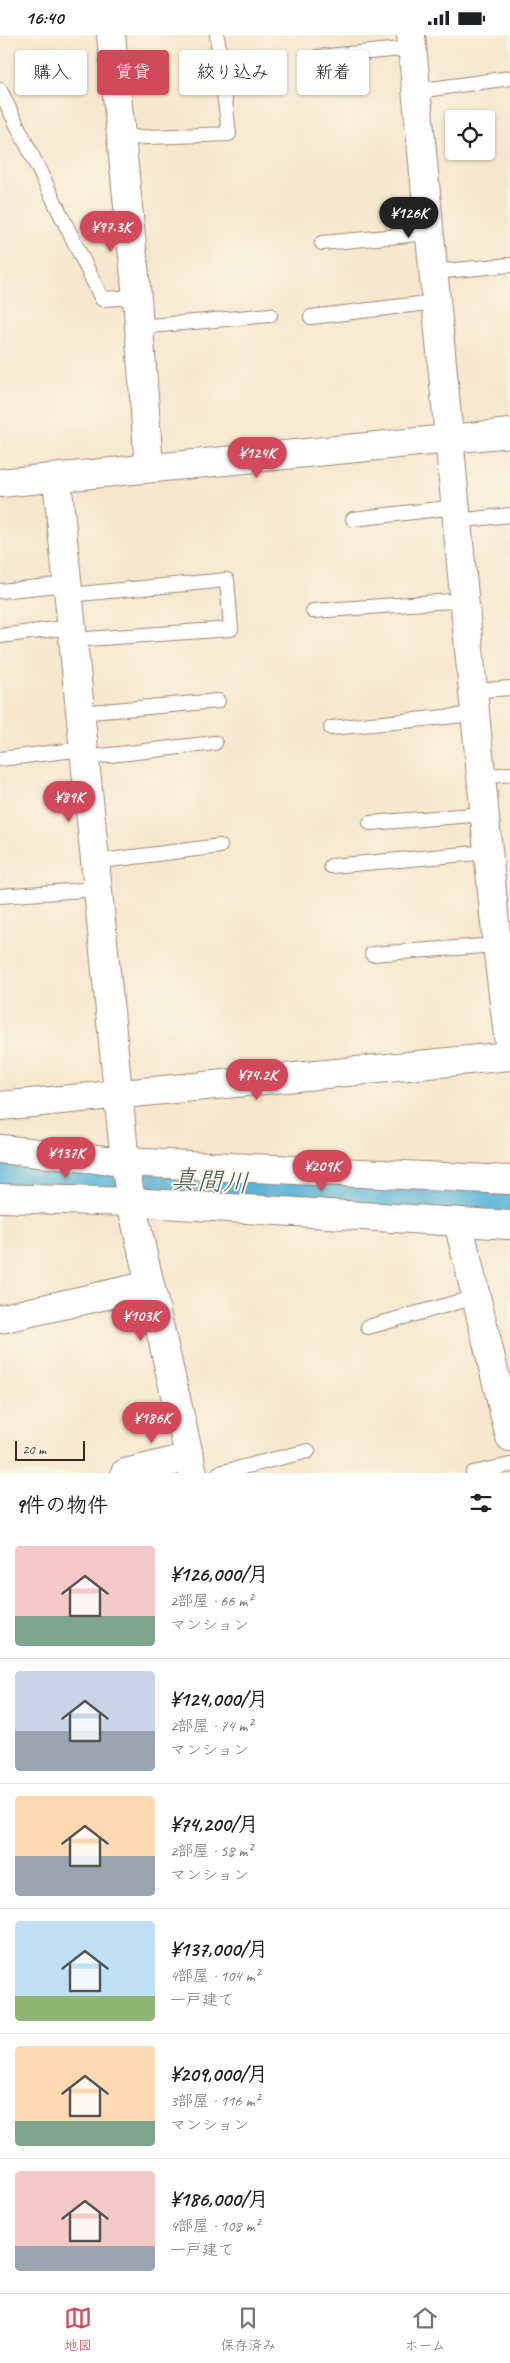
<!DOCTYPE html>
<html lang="ja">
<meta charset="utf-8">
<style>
body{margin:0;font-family:Caveat,"Klee One",sans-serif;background:#f2f2f2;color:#202124;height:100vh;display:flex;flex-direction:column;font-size:19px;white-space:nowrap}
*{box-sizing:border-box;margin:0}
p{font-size:16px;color:#757577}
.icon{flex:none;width:28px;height:28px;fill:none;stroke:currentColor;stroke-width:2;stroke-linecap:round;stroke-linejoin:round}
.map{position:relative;height:1438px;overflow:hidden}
.details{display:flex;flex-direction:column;background:#fff;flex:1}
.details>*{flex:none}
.guide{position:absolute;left:15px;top:15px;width:480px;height:45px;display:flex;gap:10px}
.buttons{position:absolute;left:445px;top:75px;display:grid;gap:10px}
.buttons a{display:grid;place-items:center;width:50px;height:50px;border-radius:5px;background:#fff;box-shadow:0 1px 4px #0004;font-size:25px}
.scale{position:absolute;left:15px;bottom:12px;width:70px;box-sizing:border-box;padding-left:5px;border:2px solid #3b2a1e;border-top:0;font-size:14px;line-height:18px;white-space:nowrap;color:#3b2a1e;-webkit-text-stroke:4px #fcf5e5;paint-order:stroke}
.price{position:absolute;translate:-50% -42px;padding:0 11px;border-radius:18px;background:#d1495b;color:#fff;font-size:16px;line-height:32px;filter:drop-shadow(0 1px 2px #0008)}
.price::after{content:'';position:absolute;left:50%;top:30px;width:15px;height:11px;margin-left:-8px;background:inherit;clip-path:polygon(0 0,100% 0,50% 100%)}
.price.selected{background:#222;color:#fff}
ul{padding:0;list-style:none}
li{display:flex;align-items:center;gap:15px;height:125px;padding:0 15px}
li+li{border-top:1px solid #e0e0e0}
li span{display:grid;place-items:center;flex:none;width:140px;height:100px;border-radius:5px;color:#555}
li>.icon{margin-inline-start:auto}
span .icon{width:60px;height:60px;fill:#fffc;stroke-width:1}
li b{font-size:21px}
h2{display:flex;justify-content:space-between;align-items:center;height:60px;padding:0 15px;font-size:21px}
.pill{padding:0 18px;border-radius:5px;background:#fff;box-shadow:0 1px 4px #0004;font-size:18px;line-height:45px}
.pill.selected{background:#d1495b;color:#fff}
.status{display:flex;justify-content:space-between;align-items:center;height:35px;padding:0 25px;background:#fff;direction:ltr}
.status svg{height:14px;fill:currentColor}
.tabs{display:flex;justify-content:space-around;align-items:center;height:70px;border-top:1px solid #e0e0e0;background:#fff;font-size:14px;color:#757577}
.tabs a{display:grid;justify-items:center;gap:2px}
.tabs .selected{color:#d1495b}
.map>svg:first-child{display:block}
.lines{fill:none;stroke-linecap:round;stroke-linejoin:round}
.river{stroke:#59b3d7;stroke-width:42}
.service-casing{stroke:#998876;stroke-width:16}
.minor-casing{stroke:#998876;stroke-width:30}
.service{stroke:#fff;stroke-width:14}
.minor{stroke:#fff;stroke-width:28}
.labels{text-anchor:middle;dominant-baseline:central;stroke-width:4;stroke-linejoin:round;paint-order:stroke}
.water-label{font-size:26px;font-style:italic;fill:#465a5f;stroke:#fcf5e5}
</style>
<div class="status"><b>16:40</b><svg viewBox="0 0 49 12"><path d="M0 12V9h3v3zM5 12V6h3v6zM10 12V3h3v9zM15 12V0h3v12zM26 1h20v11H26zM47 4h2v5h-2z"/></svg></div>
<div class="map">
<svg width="510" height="1438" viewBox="0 0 510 1438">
<rect width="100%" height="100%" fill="#fcf5e5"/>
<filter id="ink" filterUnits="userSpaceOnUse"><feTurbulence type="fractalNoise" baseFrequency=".02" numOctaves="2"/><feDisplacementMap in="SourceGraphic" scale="10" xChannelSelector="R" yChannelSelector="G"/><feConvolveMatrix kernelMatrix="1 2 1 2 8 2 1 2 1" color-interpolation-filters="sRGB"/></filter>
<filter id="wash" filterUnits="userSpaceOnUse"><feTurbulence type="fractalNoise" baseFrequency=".0096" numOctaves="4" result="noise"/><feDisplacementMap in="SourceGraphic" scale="20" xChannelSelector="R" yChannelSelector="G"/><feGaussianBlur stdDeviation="1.12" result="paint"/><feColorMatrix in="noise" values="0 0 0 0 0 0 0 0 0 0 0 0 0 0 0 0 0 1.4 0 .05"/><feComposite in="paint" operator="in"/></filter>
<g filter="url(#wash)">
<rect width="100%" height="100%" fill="#f7e7cf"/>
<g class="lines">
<polyline class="river" points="0,1135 510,1162"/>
</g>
</g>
<g filter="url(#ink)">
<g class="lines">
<g class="service-casing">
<g id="service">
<polyline points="317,22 412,13"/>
<polyline points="0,55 102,264 137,262"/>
<polyline points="417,56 510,43"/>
<polyline points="122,103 229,99 217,0"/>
<polyline points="322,208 430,198"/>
<polyline points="433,237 510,230"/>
<polyline points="311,282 436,267"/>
<polyline points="139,292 270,280"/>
<polyline points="353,484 456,472"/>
<polyline points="457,486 510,480"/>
<polyline points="0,556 67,549"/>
<polyline points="68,560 227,545 231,594 72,605"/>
<polyline points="313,576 465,565"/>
<polyline points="0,601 71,592"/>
<polyline points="473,656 510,653"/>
<polyline points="79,678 218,666"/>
<polyline points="331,693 476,679"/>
<polyline points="84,723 215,708"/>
<polyline points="0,724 83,714"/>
<polyline points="482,742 510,739"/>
<polyline points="370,788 485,779"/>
<polyline points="94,827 220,811"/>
<polyline points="331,831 489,817"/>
<polyline points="0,861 97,854"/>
<polyline points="372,919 497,910"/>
<polyline points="368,1292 476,1262"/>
<polyline points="219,1438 308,1416"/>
<polyline points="473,1438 510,1430"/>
</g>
</g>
<g class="minor-casing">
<g id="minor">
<polyline points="111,0 137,262 149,433"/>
<polyline points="411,0 497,910 510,1017"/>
<polyline points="57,444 125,1127 131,1167 193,1438"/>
<polyline points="0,448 510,398"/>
<polyline points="0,1071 510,1021"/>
<polyline points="0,1114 125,1127 510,1145"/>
<polyline points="0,1163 131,1167 510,1190"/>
<polyline points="458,1187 510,1402"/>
<polyline points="0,1284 150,1250"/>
<polyline points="125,1438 190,1422"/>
</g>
</g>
<use href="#service" class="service"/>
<use href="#minor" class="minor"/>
</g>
</g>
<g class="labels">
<g class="water-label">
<text transform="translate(210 1146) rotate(3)">真間川</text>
</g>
</g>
</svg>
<div class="buttons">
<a><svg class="icon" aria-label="locate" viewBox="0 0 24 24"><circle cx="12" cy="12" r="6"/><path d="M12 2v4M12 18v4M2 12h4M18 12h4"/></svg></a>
</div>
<div class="scale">20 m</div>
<b class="price selected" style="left:409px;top:204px">¥126K</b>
<b class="price" style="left:111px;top:218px">¥97.3K</b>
<b class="price" style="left:257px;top:444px">¥124K</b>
<b class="price" style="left:69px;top:788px">¥89K</b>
<b class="price" style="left:257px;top:1066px">¥74.2K</b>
<b class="price" style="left:66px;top:1144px">¥137K</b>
<b class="price" style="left:322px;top:1157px">¥209K</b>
<b class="price" style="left:141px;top:1307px">¥103K</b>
<b class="price" style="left:152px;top:1409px">¥186K</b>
<div class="guide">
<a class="pill">購入</a>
<a class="pill selected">賃貸</a>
<a class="pill">絞り込み</a>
<a class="pill">新着</a>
</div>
</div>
<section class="details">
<h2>9件の物件<svg class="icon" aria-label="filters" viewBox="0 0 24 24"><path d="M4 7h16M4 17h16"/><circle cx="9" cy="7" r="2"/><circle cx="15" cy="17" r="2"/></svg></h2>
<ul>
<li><span style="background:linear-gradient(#f6c9c9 70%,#7fa58c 0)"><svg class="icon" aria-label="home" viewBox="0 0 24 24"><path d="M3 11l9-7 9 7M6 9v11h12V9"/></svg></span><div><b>¥126,000/月</b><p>2部屋 · 66 m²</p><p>マンション</p></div></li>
<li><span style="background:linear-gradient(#c9d6e8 60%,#9aa5b1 0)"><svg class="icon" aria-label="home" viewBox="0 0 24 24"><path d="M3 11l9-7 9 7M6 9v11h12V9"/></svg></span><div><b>¥124,000/月</b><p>2部屋 · 74 m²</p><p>マンション</p></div></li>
<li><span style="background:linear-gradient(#ffd9b3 60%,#9aa5b1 0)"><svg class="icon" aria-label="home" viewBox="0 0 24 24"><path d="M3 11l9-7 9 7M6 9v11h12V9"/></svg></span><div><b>¥74,200/月</b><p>2部屋 · 58 m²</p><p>マンション</p></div></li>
<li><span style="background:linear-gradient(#bfe0f5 75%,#8fb573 0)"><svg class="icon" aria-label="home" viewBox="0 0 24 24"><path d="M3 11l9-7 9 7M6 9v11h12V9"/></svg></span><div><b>¥137,000/月</b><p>4部屋 · 104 m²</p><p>一戸建て</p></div></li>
<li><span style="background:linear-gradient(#ffd9b3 75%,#7fa58c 0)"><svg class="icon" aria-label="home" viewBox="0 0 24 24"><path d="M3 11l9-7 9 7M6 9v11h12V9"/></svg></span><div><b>¥209,000/月</b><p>3部屋 · 116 m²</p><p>マンション</p></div></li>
<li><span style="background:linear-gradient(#f6c9c9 75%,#9aa5b1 0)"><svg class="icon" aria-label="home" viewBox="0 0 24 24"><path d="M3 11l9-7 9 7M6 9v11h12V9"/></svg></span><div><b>¥186,000/月</b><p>4部屋 · 108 m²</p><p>一戸建て</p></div></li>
</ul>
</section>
<nav class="tabs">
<a class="selected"><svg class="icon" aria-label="map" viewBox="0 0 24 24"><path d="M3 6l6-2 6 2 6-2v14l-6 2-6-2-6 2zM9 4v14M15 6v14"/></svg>地図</a>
<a><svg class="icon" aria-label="saved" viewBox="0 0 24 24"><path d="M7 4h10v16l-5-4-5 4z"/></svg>保存済み</a>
<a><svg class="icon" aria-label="home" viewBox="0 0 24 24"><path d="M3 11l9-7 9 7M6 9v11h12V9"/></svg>ホーム</a>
</nav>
